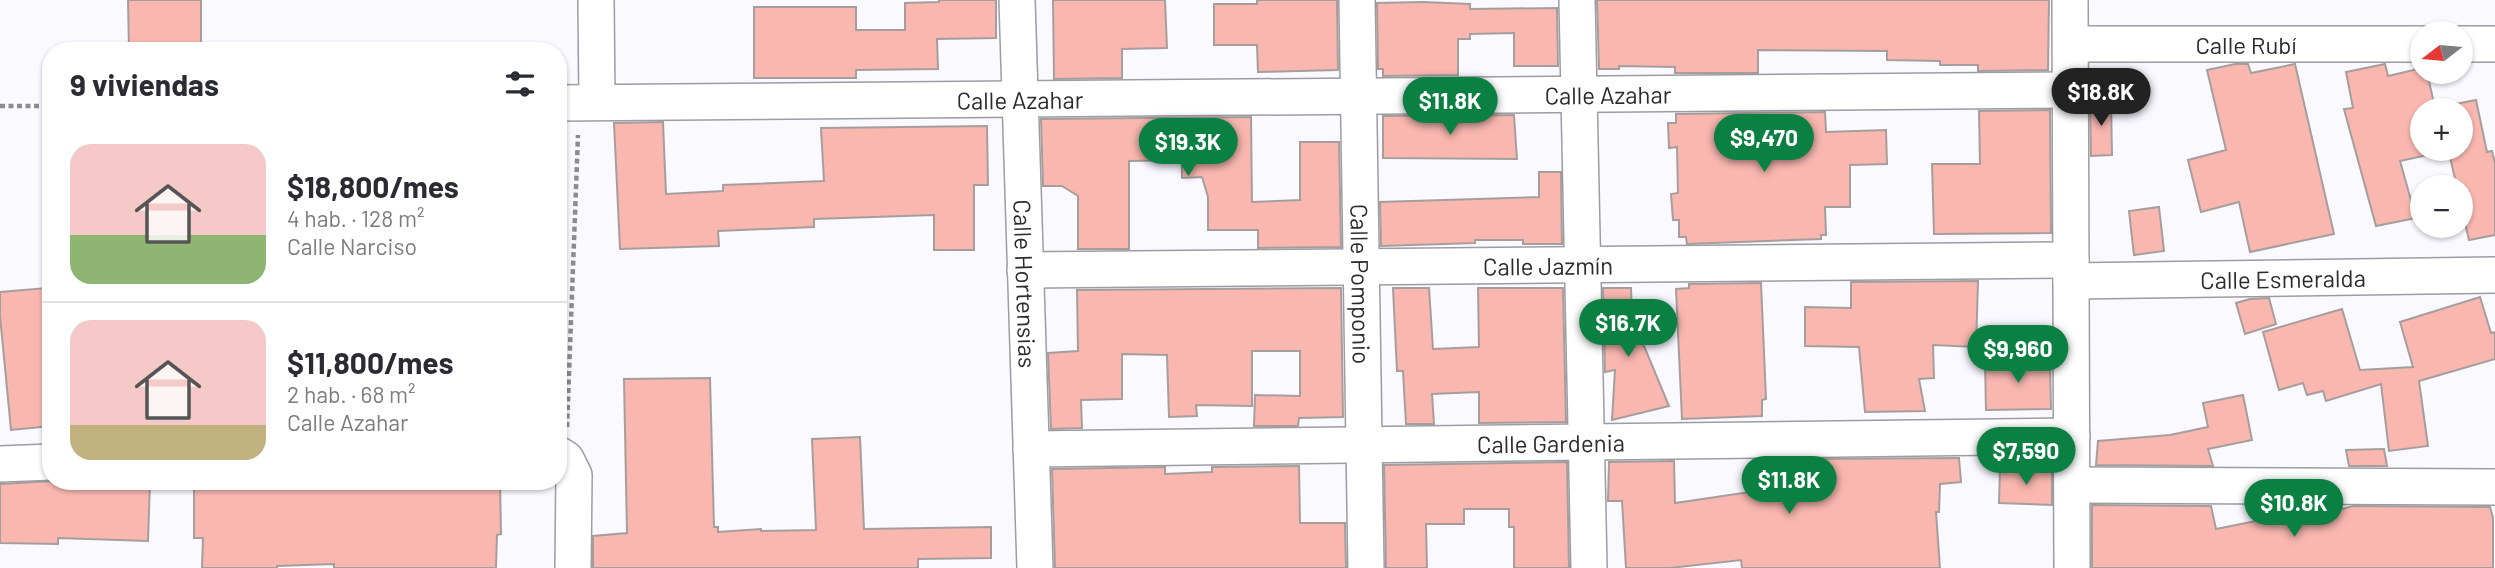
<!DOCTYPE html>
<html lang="es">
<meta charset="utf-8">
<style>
body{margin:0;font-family:Barlow,sans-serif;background:#f2f2f3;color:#2b2b33;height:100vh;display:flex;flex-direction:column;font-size:26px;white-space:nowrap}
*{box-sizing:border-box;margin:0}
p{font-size:23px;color:#7c7c81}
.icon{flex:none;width:38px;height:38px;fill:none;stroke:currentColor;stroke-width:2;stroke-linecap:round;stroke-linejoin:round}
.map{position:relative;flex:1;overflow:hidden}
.panel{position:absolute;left:42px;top:42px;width:525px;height:448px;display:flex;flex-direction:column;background:#fff;border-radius:28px;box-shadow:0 2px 5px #0004}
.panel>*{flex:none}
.needle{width:46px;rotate:254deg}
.fabs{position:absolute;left:2410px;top:21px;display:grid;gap:14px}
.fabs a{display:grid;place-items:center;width:63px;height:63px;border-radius:50%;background:#fff;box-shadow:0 2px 5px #0004;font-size:35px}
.price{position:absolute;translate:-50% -60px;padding:0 16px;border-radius:24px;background:#0b8043;color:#fff;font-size:23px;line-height:46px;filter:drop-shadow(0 2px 4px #0008)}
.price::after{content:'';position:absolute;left:50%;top:42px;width:21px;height:16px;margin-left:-10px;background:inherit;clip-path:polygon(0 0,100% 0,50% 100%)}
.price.on{background:#222;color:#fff}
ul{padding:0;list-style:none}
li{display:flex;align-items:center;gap:21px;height:175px;padding:0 28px}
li+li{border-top:2px solid #e1e1e2}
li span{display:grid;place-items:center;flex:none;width:196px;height:140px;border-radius:21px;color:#555}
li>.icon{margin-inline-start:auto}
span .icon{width:84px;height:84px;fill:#fffc;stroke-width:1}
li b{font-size:30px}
h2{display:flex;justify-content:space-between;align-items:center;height:84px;padding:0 28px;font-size:30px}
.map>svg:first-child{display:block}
.building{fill:#f9b7b0;stroke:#a69e9d;stroke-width:2;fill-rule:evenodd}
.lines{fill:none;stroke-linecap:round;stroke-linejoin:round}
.minor-casing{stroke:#9c9ca3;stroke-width:38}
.path{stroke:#8b8b90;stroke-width:4.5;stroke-dasharray:5 3.5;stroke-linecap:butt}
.minor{stroke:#fff;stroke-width:35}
.labels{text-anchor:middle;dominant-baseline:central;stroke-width:5;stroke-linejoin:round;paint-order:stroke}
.street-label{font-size:24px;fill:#2b2b2e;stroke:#fff}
</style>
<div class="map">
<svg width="2495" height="568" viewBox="0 0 2495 568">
<rect width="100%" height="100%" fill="#f9f9ff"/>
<g class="building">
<polygon points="128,0 201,0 201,47 180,47 180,51 129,51"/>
<polygon points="939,0 996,0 996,38 937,39 938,69 856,70 856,78 754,78 754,7 856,7 856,30 905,30 905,3 939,2"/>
<polygon points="1053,0 1165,0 1167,48 1122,49 1122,78 1054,79"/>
<polygon points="1257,0 1337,0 1338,70 1258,72 1257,45 1214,45 1214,4 1257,4"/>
<polygon points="1597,0 2049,0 2048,70 1978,71 1978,65 1940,65 1940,61 1887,60 1887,51 1758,50 1758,73 1675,73 1675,67 1619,66 1619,69 1599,69"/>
<polygon points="1423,2 1470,4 1470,9 1557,8 1558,66 1514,66 1514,33 1470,34 1470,39 1458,39 1458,75 1383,76 1383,69 1378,69 1377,3"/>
<polygon points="2235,64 2248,64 2251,73 2295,64 2334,234 2250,252 2239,202 2201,212 2188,160 2226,150 2207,70"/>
<path d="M2385 64 2388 76 2422 68V72H2427L2435 108 2476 100 2487 152 2492 151 2495 163V235L2469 240 2460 202V187H2457L2449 153 2446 154V151L2400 161 2416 218 2376 226 2344 109 2353 108 2346 72ZM2422 110H2460V149H2422Z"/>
<polygon points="2111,101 2112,155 2091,156 2090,102"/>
<polygon points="2050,110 2051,233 1934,234 1932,164 1980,164 1979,111"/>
<polygon points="1825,112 1826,132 1886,130 1887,164 1850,165 1850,207 1825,207 1826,235 1821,235 1821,239 1687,244 1686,237 1679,237 1679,220 1673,220 1671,194 1678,193 1677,147 1669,148 1668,123 1676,123 1676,114"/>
<polygon points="1514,115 1517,159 1383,158 1383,116"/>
<polygon points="1251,117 1252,202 1300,200 1300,142 1339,142 1341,247 1258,248 1258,230 1208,230 1208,197 1202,177 1182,178 1182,160 1129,161 1129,249 1078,249 1078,196 1062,186 1043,186 1041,119"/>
<polygon points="663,122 666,194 723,191 723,185 824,181 821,128 987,126 988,185 974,185 974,250 934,250 934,215 814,219 814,227 718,231 719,246 620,249 614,123"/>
<polygon points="1539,172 1561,172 1562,244 1523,244 1523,240 1475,240 1475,243 1381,246 1380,202 1539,197"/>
<polygon points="2159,207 2164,251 2134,255 2129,211"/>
<polygon points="1978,281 1976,347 1933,345 1934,378 1919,379 1925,411 1865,412 1859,347 1805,346 1805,307 1851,308 1851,282"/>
<polygon points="1761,283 1766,399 1762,400 1762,416 1682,419 1676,289 1689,288 1689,284"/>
<polygon points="46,288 47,299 51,299 51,426 11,430 0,316 0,292"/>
<polygon points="1341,288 1343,417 1299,418 1298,426 1254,426 1255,395 1300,396 1300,351 1252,351 1252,406 1196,405 1197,416 1169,417 1167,355 1122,354 1122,399 1081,400 1082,428 1051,429 1048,353 1078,351 1077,290"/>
<polygon points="1393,288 1429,288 1433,349 1479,347 1478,288 1563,288 1566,422 1479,423 1479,392 1432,394 1434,424 1406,424 1403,371 1397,371"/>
<polygon points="1603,288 1631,288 1632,317 1669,406 1612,420 1615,370 1605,372"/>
<polygon points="2480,297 2491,333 2495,332 2495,359 2419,381 2428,446 2389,451 2381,384 2326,401 2323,391 2307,395 2303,383 2279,390 2263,332 2342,309 2360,370 2413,367 2400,322"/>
<polygon points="2269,298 2276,324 2245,334 2236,303 2250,299"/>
<polygon points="1985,361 2050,361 2051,409 1986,410"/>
<polygon points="710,378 714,527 718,527 718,532 761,529 761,531 816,530 812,439 860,437 864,529 991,527 991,558 918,559 918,568 593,568 593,536 627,533 624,379"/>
<polygon points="2243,395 2252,440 2208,449 2213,466 2096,465 2098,441 2170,435 2208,427 2203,403"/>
<polygon points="2384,449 2387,466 2349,466 2346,450"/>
<polygon points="1959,458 1961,482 1940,484 1939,512 1936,512 1940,568 1742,568 1741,560 1670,568 1626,568 1622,501 1608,501 1609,462 1674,461 1675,503 1764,490 1766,463 1804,459"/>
<polygon points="1567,462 1569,568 1514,568 1514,527 1509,527 1509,509 1464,509 1464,524 1426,524 1427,568 1386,568 1384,465"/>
<polygon points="1299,466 1300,523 1345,523 1346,568 1055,568 1052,469 1165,467 1165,474 1212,472 1212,467"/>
<polygon points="2000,469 2052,471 2052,505 1999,503"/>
<polygon points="55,481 150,481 148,541 58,538 58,544 0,543 0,484"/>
<polygon points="194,481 500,481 501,534 497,535 496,568 334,568 334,564 277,566 277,568 202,568 203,538 194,538"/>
<polygon points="2092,505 2211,506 2216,529 2311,510 2313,517 2353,506 2490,507 2493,518 2493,568 2092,568"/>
</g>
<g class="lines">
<g class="minor-casing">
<g id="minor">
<polyline points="596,0 597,102"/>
<path id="s1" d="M1017 0 1035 568"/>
<path id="s2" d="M1357 0 1366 568"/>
<polyline points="1577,0 1589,568"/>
<polyline points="2070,0 2072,568"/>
<path id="s3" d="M2071 44H2422"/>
<polyline points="2460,44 2495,44"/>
<path id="s4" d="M558 103 2071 90"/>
<path id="s5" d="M1025 270 2071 260"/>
<path id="s6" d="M2071 281 2495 275"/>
<path id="s7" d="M1031 449 2072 436"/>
<polyline points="558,454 566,459 574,475 573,568"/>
<polyline points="0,464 51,462"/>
<polyline points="2072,485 2495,487"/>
</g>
</g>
<g class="path">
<polyline points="0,106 51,106"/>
<polyline points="567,427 578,135"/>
</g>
<use href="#minor" class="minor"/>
</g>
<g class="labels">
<g class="street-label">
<text stroke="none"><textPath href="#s3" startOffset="175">Calle Rubí</textPath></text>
<text stroke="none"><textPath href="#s4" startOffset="1050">Calle Azahar</textPath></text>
<text stroke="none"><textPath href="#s4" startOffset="462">Calle Azahar</textPath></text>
<text stroke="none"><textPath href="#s5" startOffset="523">Calle Jazmín</textPath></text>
<text stroke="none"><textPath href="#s6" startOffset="212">Calle Esmeralda</textPath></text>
<text stroke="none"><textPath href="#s1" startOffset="284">Calle Hortensias</textPath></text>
<text stroke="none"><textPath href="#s2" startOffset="284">Calle Pomponio</textPath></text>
<text stroke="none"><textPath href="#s7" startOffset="520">Calle Gardenia</textPath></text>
</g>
</g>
</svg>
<div class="fabs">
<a><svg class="needle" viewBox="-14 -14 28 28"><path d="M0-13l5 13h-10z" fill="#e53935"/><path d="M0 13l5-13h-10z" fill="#7c7c81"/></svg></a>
<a>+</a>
<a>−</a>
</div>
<b class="price on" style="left:2101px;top:128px">$18.8K</b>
<b class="price" style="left:1450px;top:137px">$11.8K</b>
<b class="price" style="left:1764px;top:174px">$9,470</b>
<b class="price" style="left:1188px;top:178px">$19.3K</b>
<b class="price" style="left:1628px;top:359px">$16.7K</b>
<b class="price" style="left:2018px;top:385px">$9,960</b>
<b class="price" style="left:2026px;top:487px">$7,590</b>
<b class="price" style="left:1789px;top:516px">$11.8K</b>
<b class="price" style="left:2294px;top:539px">$10.8K</b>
<section class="panel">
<h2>9 viviendas<svg class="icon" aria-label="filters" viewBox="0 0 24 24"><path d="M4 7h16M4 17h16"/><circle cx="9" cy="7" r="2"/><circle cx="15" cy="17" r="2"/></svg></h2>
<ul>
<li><span style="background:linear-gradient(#f6c9c9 65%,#8fb573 0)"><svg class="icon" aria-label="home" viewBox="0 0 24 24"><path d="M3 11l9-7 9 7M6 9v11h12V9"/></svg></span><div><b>$18,800/mes</b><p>4 hab. · 128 m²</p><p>Calle Narciso</p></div></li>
<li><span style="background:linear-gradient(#f6c9c9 75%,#c2b280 0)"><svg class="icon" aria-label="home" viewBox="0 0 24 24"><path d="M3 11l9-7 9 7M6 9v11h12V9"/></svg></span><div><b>$11,800/mes</b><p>2 hab. · 68 m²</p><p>Calle Azahar</p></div></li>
</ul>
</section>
</div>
